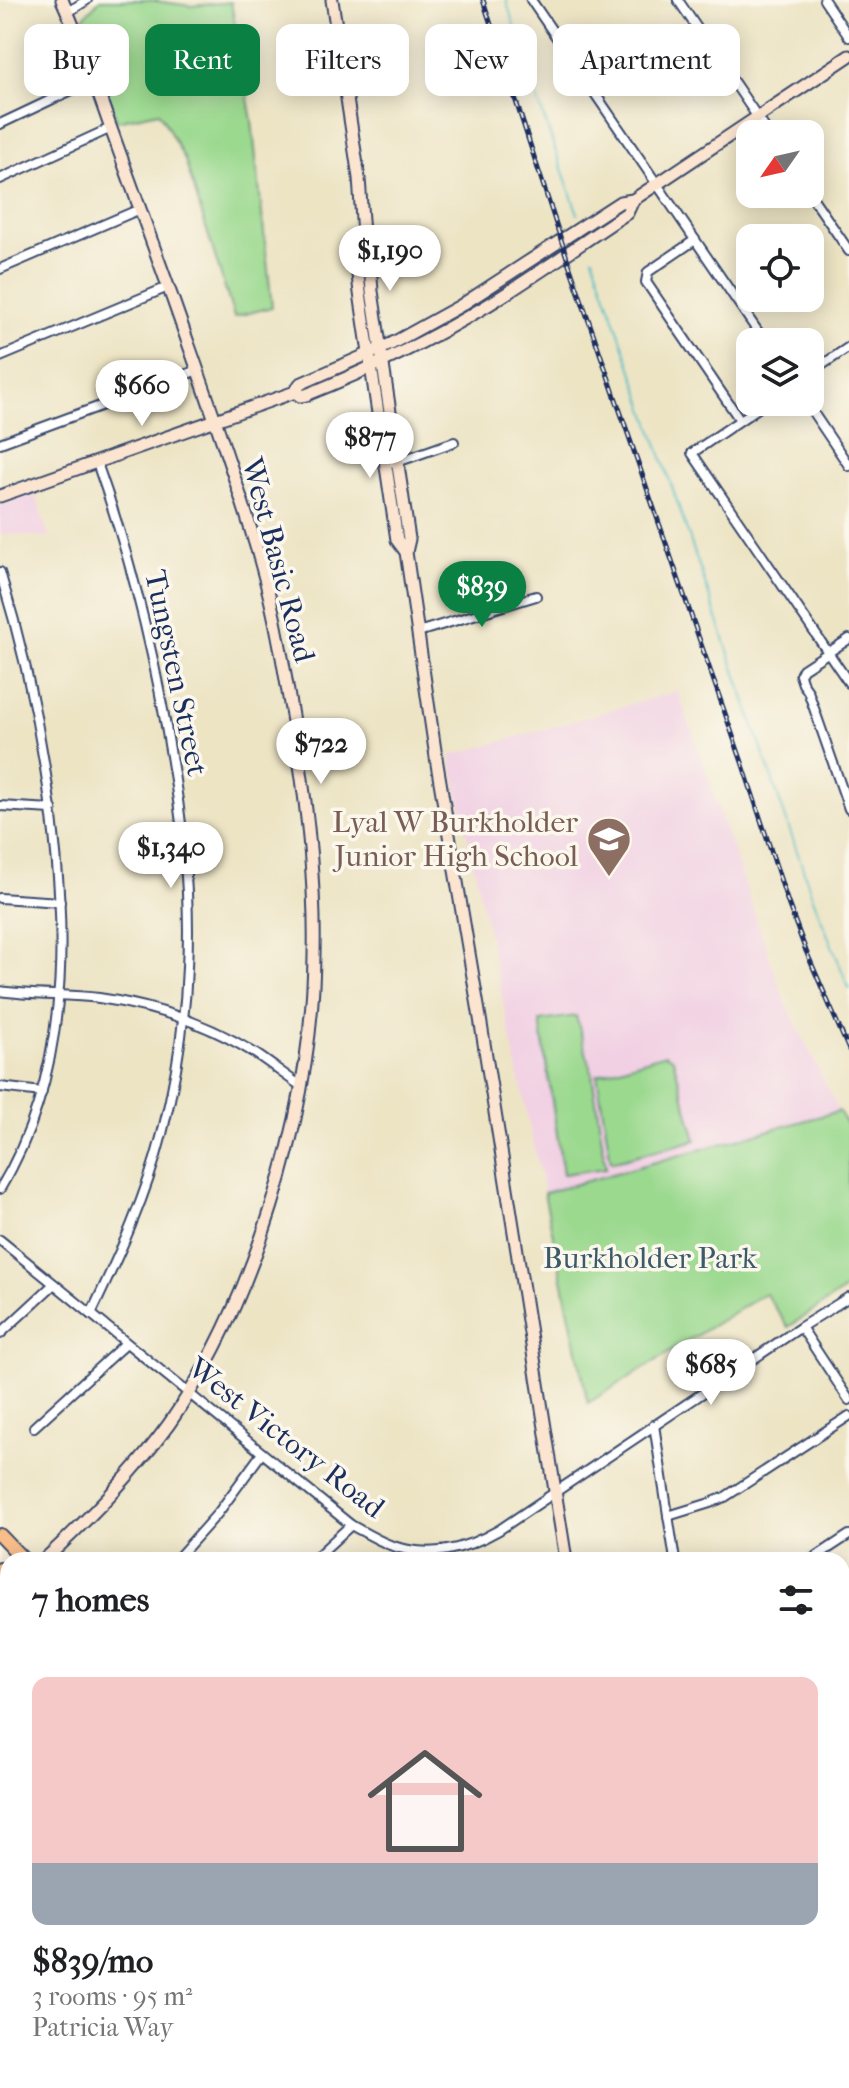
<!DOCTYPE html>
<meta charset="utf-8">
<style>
body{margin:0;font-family:"IM FELL French Canon",serif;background:#f2f2f2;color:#202124;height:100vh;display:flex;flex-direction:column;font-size:30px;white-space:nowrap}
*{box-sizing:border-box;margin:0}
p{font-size:26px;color:#757577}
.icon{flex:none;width:44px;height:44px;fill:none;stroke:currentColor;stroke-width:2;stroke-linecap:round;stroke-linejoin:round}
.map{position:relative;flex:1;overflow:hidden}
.drawer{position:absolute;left:0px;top:1552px;width:850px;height:536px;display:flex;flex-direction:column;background:#fff;border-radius:24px 24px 0 0;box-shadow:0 4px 20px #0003}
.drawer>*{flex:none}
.top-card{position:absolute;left:24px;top:24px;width:802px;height:72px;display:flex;gap:16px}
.needle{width:52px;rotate:236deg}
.controls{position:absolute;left:736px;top:120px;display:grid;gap:16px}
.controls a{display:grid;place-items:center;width:88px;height:88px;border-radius:16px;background:#fff;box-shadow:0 4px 20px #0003;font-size:40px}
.price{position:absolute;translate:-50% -68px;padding:0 18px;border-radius:28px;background:#fff;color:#222;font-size:26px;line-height:52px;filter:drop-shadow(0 2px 4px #0008)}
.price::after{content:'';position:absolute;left:50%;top:48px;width:24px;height:18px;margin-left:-12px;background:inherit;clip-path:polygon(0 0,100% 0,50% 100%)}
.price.current{background:#0b8043;color:#fff}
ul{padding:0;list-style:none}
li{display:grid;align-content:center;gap:16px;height:424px;padding:0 32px}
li+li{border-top:2px solid #e0e0e0}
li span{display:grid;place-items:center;height:248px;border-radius:16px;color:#555}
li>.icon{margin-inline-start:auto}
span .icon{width:144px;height:144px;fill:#fffc;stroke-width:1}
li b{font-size:34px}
h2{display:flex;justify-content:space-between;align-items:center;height:96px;padding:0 32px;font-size:34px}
.tag{padding:0 28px;border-radius:16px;background:#fff;box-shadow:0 4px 20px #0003;font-size:28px;line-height:72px}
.tag.current{background:#0b8043;color:#fff}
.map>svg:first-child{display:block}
.built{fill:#f1d0e3}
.industrial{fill:#cebed1}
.green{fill:#9bd98f;stroke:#5b8476;stroke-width:2}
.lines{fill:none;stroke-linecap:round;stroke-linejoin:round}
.stream{stroke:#4cbbc3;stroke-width:2}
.street-casing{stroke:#3a4a6d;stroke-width:12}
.secondary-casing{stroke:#3a4a6d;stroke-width:15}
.primary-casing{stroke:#3a4a6d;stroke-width:16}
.street{stroke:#fff;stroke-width:8}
.secondary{stroke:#fce5d0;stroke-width:11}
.primary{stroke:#f8bd89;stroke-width:12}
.rail-casing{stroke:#1b2f5e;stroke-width:5}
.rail{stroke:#fbf7ec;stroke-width:2;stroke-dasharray:6;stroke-linecap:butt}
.labels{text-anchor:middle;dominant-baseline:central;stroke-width:7;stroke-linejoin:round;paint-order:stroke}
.street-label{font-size:30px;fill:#1b2f5e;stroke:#fbf7ec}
.education-label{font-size:30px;fill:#785e54;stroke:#fbf7ec;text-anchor:end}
.park-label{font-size:30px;fill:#3b5a6a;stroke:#fbf7ec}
</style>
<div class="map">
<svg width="849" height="2088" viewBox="0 0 849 2088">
<rect width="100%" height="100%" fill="#fbf7ec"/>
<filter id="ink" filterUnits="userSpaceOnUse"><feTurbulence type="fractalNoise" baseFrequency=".0125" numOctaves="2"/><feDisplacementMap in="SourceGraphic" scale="16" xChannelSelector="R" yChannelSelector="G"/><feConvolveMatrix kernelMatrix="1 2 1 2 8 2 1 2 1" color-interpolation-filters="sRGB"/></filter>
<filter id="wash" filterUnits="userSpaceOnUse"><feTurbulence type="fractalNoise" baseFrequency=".006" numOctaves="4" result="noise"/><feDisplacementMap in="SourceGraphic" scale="32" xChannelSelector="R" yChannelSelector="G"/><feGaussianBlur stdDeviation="1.8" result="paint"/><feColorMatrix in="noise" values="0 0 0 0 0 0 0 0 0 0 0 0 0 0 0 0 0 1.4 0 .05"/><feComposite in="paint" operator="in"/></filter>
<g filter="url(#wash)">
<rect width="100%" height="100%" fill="#ede4c4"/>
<g class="built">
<polygon points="35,493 49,537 0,534 0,505"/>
<polygon points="678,691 784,999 839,1111 544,1193 450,756"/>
<polygon points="0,1582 8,1590 8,1920 0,1927"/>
<polygon points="520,2080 645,2080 647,2088 527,2088"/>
</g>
<g class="industrial">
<polygon points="8,1920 8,2080 463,2080 470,2088 0,2088 0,1927"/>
<polygon points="849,2039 849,2088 772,2088 784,2080 842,2080 842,2044"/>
</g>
<g class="green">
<polygon points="100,0 149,0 191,6 231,2 252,121 272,307 234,317 185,160 159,112 117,121 81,20"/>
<polygon points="576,1016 592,1074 606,1168 563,1174 540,1021"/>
<polygon points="665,1054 673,1059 696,1140 611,1162 597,1075"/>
<polygon points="839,1111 849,1129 849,1287 788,1327 765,1293 588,1403 544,1193"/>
</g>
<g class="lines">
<g class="stream">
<polyline points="506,0 540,107 578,214"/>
<polyline points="593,257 813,898 849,988"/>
</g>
</g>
</g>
<g filter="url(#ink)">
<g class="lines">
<g class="street-casing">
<g id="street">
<polyline points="531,0 765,342"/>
<polyline points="678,0 769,134"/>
<polyline points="824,0 849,37"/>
<polyline points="68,12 87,0"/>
<polyline points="0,124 93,80"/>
<polyline points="0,179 111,128"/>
<polyline points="810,194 849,251"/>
<polyline points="695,240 648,272 646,282 740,420"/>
<polyline points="0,269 140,209"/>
<polyline points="0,357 168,287"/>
<polyline points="810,373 849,347"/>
<polyline points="767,402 692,453 849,683"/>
<polyline points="806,402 849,466"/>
<polyline points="0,443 198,370"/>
<polyline points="394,463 454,442"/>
<path d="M0 572C19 634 34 698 44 762 67 903 77 1062 0 1189"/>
<polyline points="418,632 536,596"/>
<polyline points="849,639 803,669 800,675 803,684 808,691 849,809"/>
<polyline points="0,806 52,809"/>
<polyline points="0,898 60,902"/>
<path d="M0 991C33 996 66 994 99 998 154 1006 209 1024 256 1054 271 1064 286 1076 301 1086"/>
<polyline points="0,1087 42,1092"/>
<path d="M0 1240 351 1525C364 1532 377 1540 390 1545 430 1559 464 1550 499 1530L801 1327 849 1297"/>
<path d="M91 1314C119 1255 146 1197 162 1134 176 1079 185 1023 187 967 191 896 183 825 171 756 155 656 131 558 97 463"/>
<polyline points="801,1327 849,1400"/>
<polyline points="0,1334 54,1284"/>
<polyline points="654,1425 675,1560"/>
<polyline points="34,1427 126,1343"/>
<polyline points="668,1516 710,1503 725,1497 849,1416"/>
<polyline points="176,1560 218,1513 262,1453"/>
<polyline points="313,1560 351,1525"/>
<polyline points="811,1560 849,1535"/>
<polyline points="842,1663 849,1658"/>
<polyline points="842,1782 849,1777"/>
<polyline points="842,1901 849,1896"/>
<polyline points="842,2035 849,2030"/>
<polyline points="768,2080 769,2082 772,2080"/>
</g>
</g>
<g class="secondary-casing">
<g id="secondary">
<polyline points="332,0 359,178 364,248 370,263 372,291 409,539 406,552 437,764 480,1018 566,1560"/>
<polyline points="364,248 357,266 360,293 397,540 406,552"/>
<path d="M295 392 300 396 306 395C369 370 430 340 488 305 535 276 580 244 627 213L633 200"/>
<polyline points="0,496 295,392 300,384 391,344 460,306 620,202 633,200 849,56"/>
<path d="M44 1560C90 1518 132 1475 169 1424 209 1367 239 1302 262 1236 293 1146 313 1051 314 955 316 871 305 787 290 704 281 649 271 593 254 540 230 459 201 380 173 300 152 242 131 184 110 126 95 84 81 41 62 0"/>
</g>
</g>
<g class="primary-casing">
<g id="primary">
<polyline points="0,1535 24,1560"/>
<polyline points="0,1569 8,1577"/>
<polyline points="475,2080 482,2088"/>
<polyline points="507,2080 514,2088"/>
</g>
</g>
<use href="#street" class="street"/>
<use href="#secondary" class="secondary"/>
<use href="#primary" class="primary"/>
<g class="rail-casing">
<polyline id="rail" points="483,0 568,261 743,765 788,903 806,951 849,1050"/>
</g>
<use href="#rail" class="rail"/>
</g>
</g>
<defs>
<g id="school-pin" transform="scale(2.3)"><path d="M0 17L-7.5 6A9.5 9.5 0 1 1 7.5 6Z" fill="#8d6e63" stroke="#fbf7ec"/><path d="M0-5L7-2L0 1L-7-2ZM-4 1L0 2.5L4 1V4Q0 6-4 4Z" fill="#fff"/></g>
</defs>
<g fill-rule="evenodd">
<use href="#school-pin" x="609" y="839"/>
</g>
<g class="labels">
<g class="street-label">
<text transform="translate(278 560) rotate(75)">West Basic Road</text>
<text transform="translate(176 673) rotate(78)">Tungsten Street</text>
<text transform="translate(286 1438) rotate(38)">West Victory Road</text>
</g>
<g class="education-label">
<text x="578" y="822">Lyal W Burkholder<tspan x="578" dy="34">Junior High School</tspan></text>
</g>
<g class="park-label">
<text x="650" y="1258">Burkholder Park</text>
</g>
</g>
</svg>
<div class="controls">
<a><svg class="needle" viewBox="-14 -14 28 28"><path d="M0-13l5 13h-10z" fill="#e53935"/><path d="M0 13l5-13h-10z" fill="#757577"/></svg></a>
<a><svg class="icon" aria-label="locate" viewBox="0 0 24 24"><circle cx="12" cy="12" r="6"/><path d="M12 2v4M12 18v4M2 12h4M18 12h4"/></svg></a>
<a><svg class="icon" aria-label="layers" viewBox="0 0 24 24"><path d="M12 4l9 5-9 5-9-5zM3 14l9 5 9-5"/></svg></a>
</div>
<b class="price" style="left:390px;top:293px">$1,190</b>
<b class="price" style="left:142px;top:428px">$660</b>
<b class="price" style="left:370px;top:480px">$877</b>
<b class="price current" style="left:482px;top:629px">$839</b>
<b class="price" style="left:321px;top:786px">$722</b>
<b class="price" style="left:171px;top:890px">$1,340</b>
<b class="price" style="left:711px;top:1407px">$685</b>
<div class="top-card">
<a class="tag">Buy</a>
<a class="tag current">Rent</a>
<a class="tag">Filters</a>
<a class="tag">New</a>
<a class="tag">Apartment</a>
</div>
<section class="drawer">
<h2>7 homes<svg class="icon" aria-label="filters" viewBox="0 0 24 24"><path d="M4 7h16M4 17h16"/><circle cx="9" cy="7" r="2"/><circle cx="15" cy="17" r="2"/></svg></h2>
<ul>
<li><span style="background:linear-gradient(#f6c9c9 75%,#9aa5b1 0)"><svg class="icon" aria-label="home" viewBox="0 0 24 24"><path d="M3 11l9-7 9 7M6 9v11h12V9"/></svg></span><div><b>$839/mo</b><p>3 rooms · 95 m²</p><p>Patricia Way</p></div></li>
</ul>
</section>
</div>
